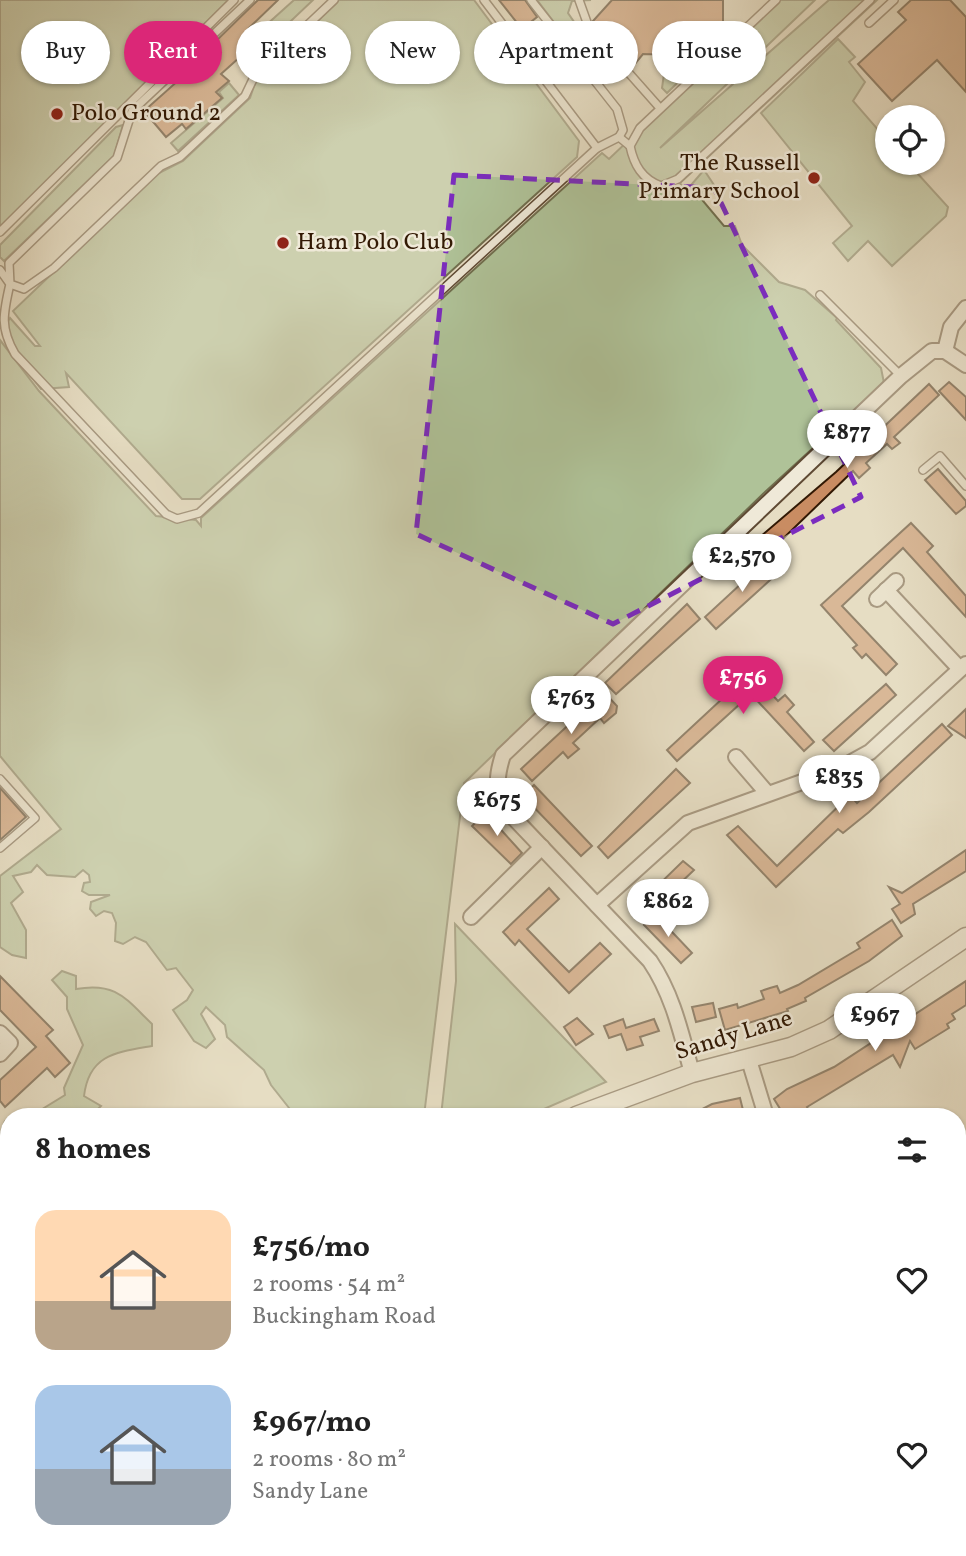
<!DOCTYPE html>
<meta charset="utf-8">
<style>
body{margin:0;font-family:Vollkorn,serif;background:#f2f2f2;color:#222;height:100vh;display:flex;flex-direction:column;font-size:26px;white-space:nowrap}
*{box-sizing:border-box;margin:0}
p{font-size:23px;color:#767676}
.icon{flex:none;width:38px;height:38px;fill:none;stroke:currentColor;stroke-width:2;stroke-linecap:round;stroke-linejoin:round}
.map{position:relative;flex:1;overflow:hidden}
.panel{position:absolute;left:0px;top:1108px;width:966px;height:450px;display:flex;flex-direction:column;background:#fff;border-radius:28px 28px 0 0;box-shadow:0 2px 5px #0004}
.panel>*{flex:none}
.guide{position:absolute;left:21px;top:21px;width:924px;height:63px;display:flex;gap:14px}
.controls{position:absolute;left:875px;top:105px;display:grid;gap:14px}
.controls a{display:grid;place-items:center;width:70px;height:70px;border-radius:50%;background:#fff;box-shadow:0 2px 5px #0004;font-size:35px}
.price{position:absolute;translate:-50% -60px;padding:0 16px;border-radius:24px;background:#fff;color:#222;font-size:23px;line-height:46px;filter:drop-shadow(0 2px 4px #0008)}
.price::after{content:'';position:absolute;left:50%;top:42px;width:21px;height:16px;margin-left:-10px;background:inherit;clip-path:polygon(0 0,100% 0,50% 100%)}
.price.on{background:#db2777;color:#fff}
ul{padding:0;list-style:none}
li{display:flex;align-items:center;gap:21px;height:175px;padding:0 35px}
li span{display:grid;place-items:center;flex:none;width:196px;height:140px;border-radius:21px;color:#555}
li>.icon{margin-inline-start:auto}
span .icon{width:84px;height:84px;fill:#fffc;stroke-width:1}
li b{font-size:30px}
h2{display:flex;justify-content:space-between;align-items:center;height:84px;padding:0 35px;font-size:30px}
.tag{padding:0 24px;border-radius:32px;background:#fff;box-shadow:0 2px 5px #0004;font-size:24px;line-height:63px}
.tag.on{background:#db2777;color:#fff}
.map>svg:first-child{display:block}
.green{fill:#afc298;stroke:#706e4e;stroke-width:2}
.building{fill:#c98c62;stroke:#321904;stroke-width:2}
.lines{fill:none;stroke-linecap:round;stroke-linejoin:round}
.service-casing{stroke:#5f4a34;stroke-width:10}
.minor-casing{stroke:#5f4a34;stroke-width:18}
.tertiary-casing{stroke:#5f4a34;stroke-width:21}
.service{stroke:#efe9d8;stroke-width:7}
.minor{stroke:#efe9d8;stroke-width:14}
.tertiary{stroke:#efe9d8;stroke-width:18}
.marked{fill:none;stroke:#7b2cbf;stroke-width:5;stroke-dasharray:14 9;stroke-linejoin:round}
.poi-dot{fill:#8f2418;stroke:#efe9d8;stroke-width:2.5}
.labels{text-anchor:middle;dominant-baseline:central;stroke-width:5;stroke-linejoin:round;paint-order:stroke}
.poi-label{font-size:24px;fill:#321904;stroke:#efe9d8;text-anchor:start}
.street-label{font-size:24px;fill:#321904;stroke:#efe9d8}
</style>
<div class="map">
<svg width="966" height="1556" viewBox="0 0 966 1556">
<rect width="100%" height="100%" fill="#e6ddc3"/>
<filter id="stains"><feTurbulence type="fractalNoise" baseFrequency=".00286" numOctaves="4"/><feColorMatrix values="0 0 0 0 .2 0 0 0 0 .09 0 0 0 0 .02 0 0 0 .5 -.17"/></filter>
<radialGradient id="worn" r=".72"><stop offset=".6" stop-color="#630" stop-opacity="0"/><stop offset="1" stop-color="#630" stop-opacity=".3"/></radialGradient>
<g class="green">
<polygon points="0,0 230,0 0,228"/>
<polygon points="294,0 313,0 273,38 250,54 264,36 264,27"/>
<polygon points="339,0 474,0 579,141 577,157 200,499 182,499 66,373 69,387 41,389 25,369 4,328 10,318 35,346 40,346 13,311 155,175 183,161 250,98 256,80"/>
<polygon points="537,0 591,0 572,1 568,13 610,74 596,77"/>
<polygon points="776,0 815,0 660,148 829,0 877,0 680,183 686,191 704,170 714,185 703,201 724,226 735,226 742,245 779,282 805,290 837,318 836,320 881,368 884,383 765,492 464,783 424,1116 291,1116 293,1113 271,1085 264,1070 227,1037 225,1025 206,1007 201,1014 215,1039 206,1048 194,1041 173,1010 187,1000 193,990 176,968 167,970 146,942 135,937 123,944 115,941 116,923 112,913 104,911 96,916 90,909 91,902 110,895 89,895 82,891 84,883 90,882 89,875 83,870 75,877 47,875 37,865 31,872 13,876 23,892 11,903 26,930 26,958 12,955 0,947 0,876 61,829 0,756 0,340 39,391 156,516 196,520 201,526 201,518 602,153 609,159"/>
<polygon points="838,39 855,57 849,62 865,82 853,101 887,140 887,163 908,163 948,207 946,216 892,266 868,241 848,261 833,243 852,226 761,113"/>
<polygon points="693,52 700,61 667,93 662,88 664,74"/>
<polygon points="229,83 239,95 178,151 171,143 223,98 219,92"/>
<polygon points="123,125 114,156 4,261 0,257 0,245 116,127"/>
<polygon points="455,924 606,1082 528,1116 441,1116 456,981"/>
<path d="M62 971 76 976V989C116 982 125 998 152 1024V1046C117 1052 89 1054 84 1096L101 1106 91 1116 74 1112 71 1116H31L65 1095 64 1088 83 1045 67 1009V997L52 980Z"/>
<polygon points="9,1119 9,1203 0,1195 0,1134 5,1121"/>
<polygon points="9,1508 9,1549 92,1549 98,1556 0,1556 0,1519"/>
<polygon points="584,1549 753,1549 760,1556 590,1556"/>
</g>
<g class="building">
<polygon points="258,0 278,0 249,28 260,39 221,74 229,81 216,92 222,98 186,129 182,124 166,137 144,111 217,46 214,43"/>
<polygon points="499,0 525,0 537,17 522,29"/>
<polygon points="612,0 723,0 723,22 698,48 689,41 676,55 643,54 634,65 593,21"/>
<polygon points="911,0 950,0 966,17 966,92 937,60 892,101 858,64 906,20 898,12"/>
<polygon points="548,36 564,55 552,66 536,46"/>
<polygon points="949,382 966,397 966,420 939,391"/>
<polygon points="929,384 939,395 894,437 900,443 892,449 887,444 866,463 870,468 859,478 853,471 765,556 753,543 836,472"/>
<polygon points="938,469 966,501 966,506 956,514 925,480"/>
<polygon points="911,523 933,546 927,552 966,596 966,617 903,548 842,606 897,664 886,675 866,654 862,658 853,648 857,645 821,605"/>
<polygon points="768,559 779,572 716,629 705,617"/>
<polygon points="687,604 700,619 616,694 605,683"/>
<polygon points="751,672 778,701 785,695 794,705 787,712 814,742 804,751 751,694 677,761 667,750"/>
<polygon points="886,684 896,695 834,751 823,740"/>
<polygon points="604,692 617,706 616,713 604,723 600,718 573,743 579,749 568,758 563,752 532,781 521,769"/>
<polygon points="966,709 966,738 948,726"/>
<polygon points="942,724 952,735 869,812 843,833 838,829 776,887 727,835 738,826 777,866 850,795 857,803"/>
<polygon points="676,769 690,783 608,858 598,847"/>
<polygon points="534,785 592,846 581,856 523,796"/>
<polygon points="0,788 26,817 0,840"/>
<polygon points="486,813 522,853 511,864 472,826"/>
<polygon points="966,850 966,871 913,904 915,914 901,923 892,909 900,904 889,887 902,893"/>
<polygon points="683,861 694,870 653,909 644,899"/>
<polygon points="549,888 559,899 527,929 558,961 569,972 600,943 611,954 569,993 519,940 515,945 503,932"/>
<polygon points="655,914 692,953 681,963 644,925"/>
<polygon points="892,920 902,936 869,961 805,998 806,1001 787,1009 788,1011 725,1030 719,1009 737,1004 738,1008 764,999 761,991 770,988 777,986 780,993 798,985 860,948 857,943"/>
<polygon points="0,976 53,1030 46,1036 70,1063 55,1077 47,1068 5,1107 0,1101 0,1080 36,1047 0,1010"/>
<polygon points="966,981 966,1005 952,1014 955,1019 947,1024 949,1028 915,1049 910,1041 900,1067 893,1055 807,1107 810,1112 802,1116 781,1116 782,1112 774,1099 787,1089 834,1067"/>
<polygon points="713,1003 716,1017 696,1022 692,1007"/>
<polygon points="577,1018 593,1034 576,1045 564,1027"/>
<polygon points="623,1019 626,1028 654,1019 659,1031 640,1037 643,1045 627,1050 621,1034 609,1038 604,1026"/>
<polygon points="740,1098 744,1114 689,1116 712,1104"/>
</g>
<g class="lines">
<g class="service-casing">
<g id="service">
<polyline points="250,0 132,111 117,158 9,263 10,284 24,289 54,268 161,166 180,157 245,96 255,75 334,0"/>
<polyline points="484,0 597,148 619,137 630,146"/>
<polyline points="531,0 617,109 623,130 619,137"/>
<polyline points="579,0 589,28 659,107"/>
<path d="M776 0 640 128 630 146C634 165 642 179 661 186L678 179 870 0"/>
<polyline points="869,23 894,0"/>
<polyline points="0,232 234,0"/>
<path d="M0 270 10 284C3 314 0 328 15 354L166 514 177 519 199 513 597 148"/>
<polyline points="820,295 901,376"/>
<polyline points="923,470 940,456 966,486"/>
<polyline points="0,779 35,818 0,848"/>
<polyline points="269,1556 277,1549"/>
</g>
</g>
<g class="minor-casing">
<g id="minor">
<polyline points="945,351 951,327 966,308"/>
<polyline points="945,351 966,365"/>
<polyline points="886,590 960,669"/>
<polyline points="877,599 896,581"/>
<polyline points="736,757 767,793"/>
<polyline points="597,905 688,823 841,768 870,752 966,664"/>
<polyline points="471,917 542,847"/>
<polyline points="0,1033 10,1043 0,1054"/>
<polyline points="749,1060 766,1116"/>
<path d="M692 1073C681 1033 673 995 650 961L513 817C498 791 493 786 503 755L901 376 932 351H945"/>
<polyline points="957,1168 966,1162"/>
<polyline points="0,1319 9,1310"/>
<polyline points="957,1341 966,1338"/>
<polyline points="0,1400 9,1413"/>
<polyline points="0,1509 9,1498"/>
<polyline points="957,1539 966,1535"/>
<polyline points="110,1549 115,1556"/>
<polyline points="933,1549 934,1549"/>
<polyline points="147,1556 156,1549"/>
</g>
</g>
<g class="tertiary-casing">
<g id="tertiary">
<polyline points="576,1116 692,1073 791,1047 829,1030 966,937"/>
<polyline points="0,1260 9,1277"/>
<polyline points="218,1549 223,1556"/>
</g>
</g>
<use href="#service" class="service"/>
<use href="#minor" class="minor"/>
<use href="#tertiary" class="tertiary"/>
</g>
<path d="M0 0H966V1556H0ZM454 175 714 188 861 497 613 624 416 534Z" fill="#e6ddc3" fill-opacity=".55" fill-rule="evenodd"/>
<path class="marked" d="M454 175 714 188 861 497 613 624 416 534Z"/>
<g class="poi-dot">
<circle cx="57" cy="114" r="7"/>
<circle cx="814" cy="178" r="7"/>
<circle cx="283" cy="243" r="7"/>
</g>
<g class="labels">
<g class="poi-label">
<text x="71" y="114">Polo Ground 2</text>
<text x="800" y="164" text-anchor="end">The Russell<tspan x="800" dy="28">Primary School</tspan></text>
<text x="297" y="243">Ham Polo Club</text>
</g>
<g class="street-label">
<text transform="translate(734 1036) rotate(-17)">Sandy Lane</text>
</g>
</g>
<rect width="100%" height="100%" filter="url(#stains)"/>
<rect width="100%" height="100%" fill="url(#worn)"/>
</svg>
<div class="controls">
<a><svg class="icon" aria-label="locate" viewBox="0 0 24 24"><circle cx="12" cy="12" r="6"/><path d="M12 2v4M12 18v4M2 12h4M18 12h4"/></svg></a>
</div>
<b class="price" style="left:847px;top:470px">£877</b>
<b class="price" style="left:742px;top:594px">£2,570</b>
<b class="price on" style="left:743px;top:716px">£756</b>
<b class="price" style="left:571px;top:736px">£763</b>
<b class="price" style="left:839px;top:815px">£835</b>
<b class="price" style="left:497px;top:838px">£675</b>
<b class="price" style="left:668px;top:939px">£862</b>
<b class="price" style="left:875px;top:1053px">£967</b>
<div class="guide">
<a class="tag">Buy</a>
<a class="tag on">Rent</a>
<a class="tag">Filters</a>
<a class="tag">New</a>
<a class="tag">Apartment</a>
<a class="tag">House</a>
</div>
<section class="panel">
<h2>8 homes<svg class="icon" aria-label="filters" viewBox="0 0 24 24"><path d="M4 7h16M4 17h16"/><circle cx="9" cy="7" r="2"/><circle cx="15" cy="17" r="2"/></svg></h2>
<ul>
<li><span style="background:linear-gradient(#ffd9b3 65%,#b9a48a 0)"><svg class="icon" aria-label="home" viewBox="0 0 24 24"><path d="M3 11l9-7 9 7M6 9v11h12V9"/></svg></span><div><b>£756/mo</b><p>2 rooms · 54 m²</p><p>Buckingham Road</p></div><svg class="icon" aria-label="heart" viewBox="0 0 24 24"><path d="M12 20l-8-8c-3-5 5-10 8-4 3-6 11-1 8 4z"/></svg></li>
<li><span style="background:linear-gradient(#a9c7e8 60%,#9aa5b1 0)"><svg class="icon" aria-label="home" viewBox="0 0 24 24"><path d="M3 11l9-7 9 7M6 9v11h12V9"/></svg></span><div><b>£967/mo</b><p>2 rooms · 80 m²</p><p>Sandy Lane</p></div><svg class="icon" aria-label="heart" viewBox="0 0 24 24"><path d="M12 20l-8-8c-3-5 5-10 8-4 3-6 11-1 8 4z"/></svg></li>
</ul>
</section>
</div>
